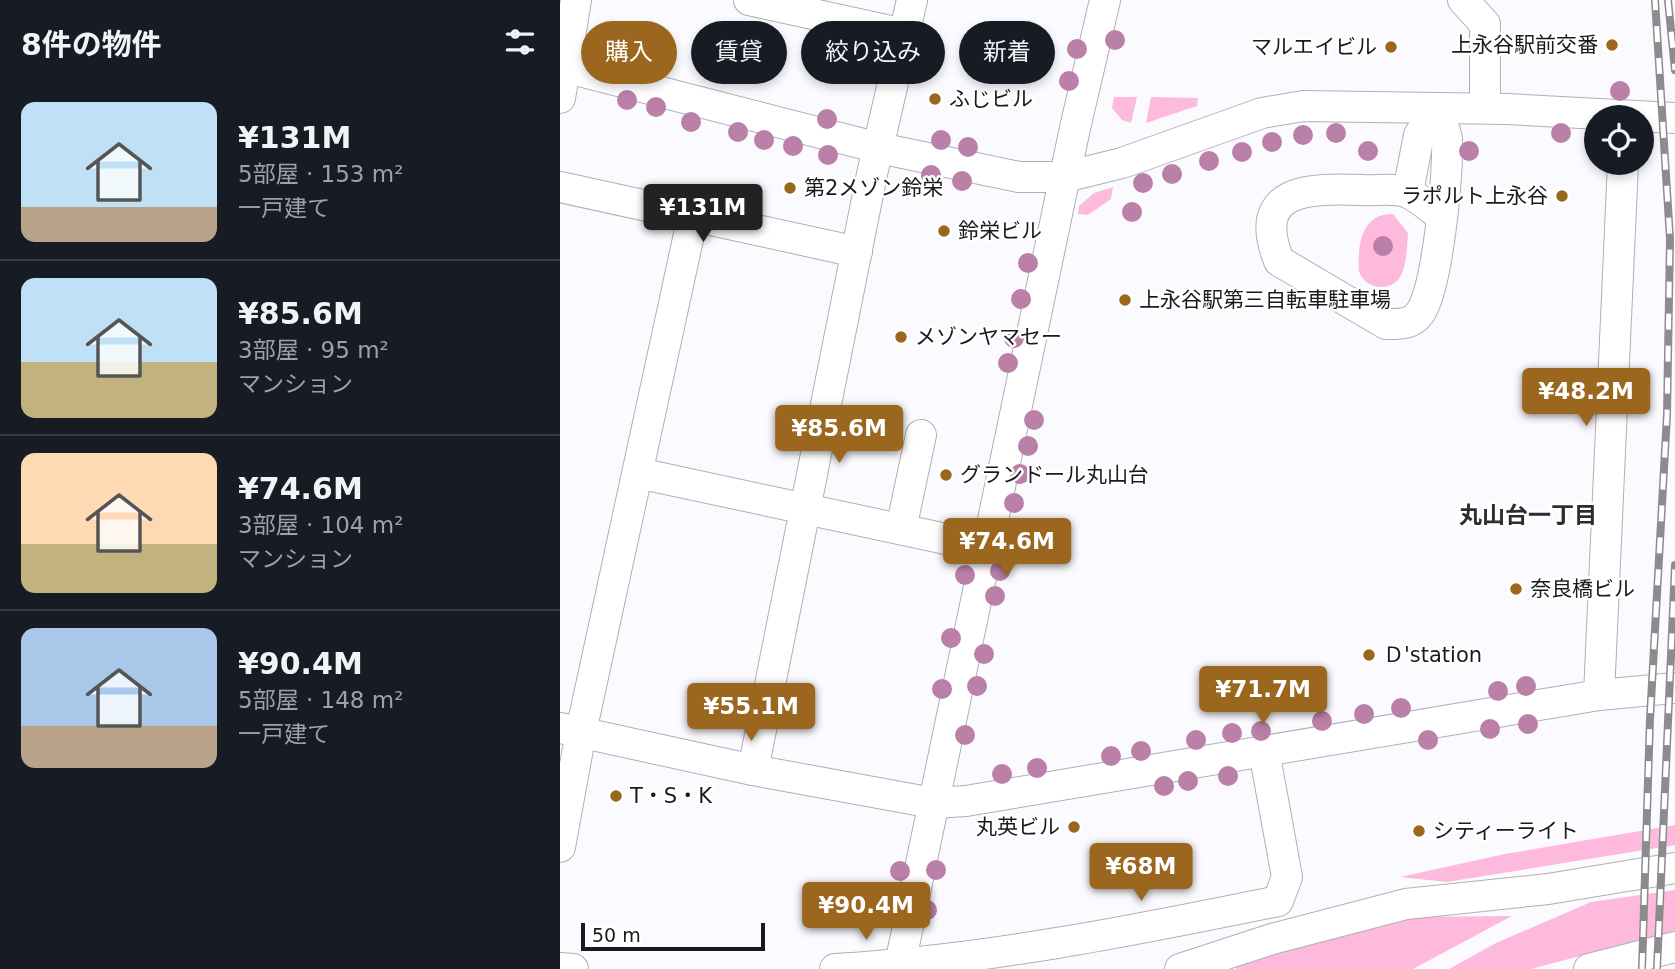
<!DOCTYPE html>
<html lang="ja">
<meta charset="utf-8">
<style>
body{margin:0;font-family:"DejaVu Sans","Noto Sans JP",sans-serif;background:#20242c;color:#f1f3f6;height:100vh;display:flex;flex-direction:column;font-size:26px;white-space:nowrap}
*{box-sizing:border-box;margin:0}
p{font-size:23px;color:#9ea1a6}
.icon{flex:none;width:38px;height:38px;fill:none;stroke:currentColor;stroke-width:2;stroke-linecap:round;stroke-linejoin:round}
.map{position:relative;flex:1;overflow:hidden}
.sheet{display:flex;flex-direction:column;background:#171b24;width:560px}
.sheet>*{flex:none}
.guide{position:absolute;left:21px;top:21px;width:665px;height:63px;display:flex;gap:14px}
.fabs{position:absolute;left:1024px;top:105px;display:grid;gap:14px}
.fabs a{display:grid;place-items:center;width:70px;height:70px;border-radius:50%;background:#171b24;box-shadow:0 4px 10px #0003;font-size:35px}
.scale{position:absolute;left:21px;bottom:18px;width:184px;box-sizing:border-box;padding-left:7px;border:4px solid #1a191b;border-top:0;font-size:19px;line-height:24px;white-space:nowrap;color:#1a191b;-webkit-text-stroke:5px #fff;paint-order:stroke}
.price{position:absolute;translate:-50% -60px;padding:0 16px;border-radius:7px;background:#9b661e;color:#fff;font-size:23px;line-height:46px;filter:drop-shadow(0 2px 4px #0008)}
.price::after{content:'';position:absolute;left:50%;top:42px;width:21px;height:16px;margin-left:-10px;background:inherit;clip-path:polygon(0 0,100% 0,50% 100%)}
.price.active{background:#222;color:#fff}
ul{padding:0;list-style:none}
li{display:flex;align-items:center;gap:21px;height:175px;padding:0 21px}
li+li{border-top:2px solid #363941}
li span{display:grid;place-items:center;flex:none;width:196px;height:140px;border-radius:14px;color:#555}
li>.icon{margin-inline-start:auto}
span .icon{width:84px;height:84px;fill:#fffc;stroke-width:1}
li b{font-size:30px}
h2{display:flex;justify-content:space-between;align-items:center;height:84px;padding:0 21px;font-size:30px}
.pill{padding:0 24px;border-radius:32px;background:#171b24;box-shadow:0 4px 10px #0003;font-size:24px;line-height:63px}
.pill.active{background:#9b661e;color:#fff}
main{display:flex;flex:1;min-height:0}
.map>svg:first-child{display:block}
.green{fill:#fdbadd}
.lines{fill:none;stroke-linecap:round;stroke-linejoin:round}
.minor-casing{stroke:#b0b0b4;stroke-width:32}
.minor{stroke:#fff;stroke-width:30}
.rail-casing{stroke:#8c8c8f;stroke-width:8}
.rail{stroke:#fff;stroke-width:5;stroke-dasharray:16;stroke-linecap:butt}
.tree{fill:#ba80a8}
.poi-dot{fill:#9b661e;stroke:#fff;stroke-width:2.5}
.labels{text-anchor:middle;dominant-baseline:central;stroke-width:5;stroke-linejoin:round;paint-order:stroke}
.poi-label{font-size:21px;fill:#1a191b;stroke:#fff;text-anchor:start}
.neighbourhood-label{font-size:23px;font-weight:bold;fill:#2d2d30;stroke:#fff}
</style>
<main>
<section class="sheet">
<h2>8件の物件<svg class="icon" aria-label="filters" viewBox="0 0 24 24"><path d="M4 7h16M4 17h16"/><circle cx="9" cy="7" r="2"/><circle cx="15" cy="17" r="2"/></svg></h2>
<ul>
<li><span style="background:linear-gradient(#bfe0f5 75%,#b9a48a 0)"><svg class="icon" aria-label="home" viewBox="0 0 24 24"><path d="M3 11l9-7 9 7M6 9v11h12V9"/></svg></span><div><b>¥131M</b><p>5部屋 · 153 m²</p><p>一戸建て</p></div></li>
<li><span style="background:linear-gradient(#bfe0f5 60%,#c2b280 0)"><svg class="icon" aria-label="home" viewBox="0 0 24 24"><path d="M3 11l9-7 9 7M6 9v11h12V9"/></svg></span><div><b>¥85.6M</b><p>3部屋 · 95 m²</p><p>マンション</p></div></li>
<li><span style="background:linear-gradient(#ffd9b3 65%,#c2b280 0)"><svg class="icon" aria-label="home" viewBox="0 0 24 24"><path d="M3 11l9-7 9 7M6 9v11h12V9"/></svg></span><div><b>¥74.6M</b><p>3部屋 · 104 m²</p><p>マンション</p></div></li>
<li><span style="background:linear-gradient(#a9c7e8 70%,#b9a48a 0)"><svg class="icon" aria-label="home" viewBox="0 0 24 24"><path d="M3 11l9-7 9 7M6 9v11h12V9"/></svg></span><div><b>¥90.4M</b><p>5部屋 · 148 m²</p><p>一戸建て</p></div></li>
</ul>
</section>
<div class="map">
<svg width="1115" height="969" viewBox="0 0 1115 969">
<rect width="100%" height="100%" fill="#fbfbff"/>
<g class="green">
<polygon points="554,97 577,97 571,123 562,120 552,108"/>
<polygon points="591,97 638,98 637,106 586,123"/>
<polygon points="553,187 551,199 528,215 518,214 519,206 534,193"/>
<path d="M833 214 848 233C847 246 847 261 842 273 835 293 805 291 799 271 797 245 802 213 833 214Z"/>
<polygon points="1115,825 1115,845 887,882 840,877 945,854"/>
<polygon points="1115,890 1115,931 971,969 889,969 936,943 1031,902"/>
<polygon points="952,916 853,969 676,969 676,966 741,943 837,917"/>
</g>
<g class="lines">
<g class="minor-casing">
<g id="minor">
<polyline points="189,0 344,34"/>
<polyline points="903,0 925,24 925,108"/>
<polyline points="0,66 319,148 459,177 505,177 562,163 702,113 743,106 947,109 1115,118"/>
<polyline points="0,98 16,0"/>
<path d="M877 109C880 118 886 130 887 139 888 174 878 287 860 313 852 325 839 324 826 324L719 261C690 188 749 188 802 190 815 191 839 187 850 194 861 199 871 209 881 216"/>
<polyline points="0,187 297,252"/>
<polyline points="848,192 859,135 877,109"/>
<polyline points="78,473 428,548"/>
<polyline points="341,529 361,435"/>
<polyline points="1039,695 1063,163"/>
<polyline points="0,728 193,770 373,803 406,801 1039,695 1115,688"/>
<polyline points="193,770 312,174 352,0"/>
<polyline points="0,847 21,732 133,216"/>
<polyline points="0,968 13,969"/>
<path d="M275 969C425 960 571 931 718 901L727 877 704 751"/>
<polyline points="339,969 515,128 545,0"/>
<polyline points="620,969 712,939 846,904 988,889 1115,868"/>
<polyline points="1029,969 1115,947"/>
</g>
</g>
<use href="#minor" class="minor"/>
<g class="rail-casing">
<g id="rail">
<polyline points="1108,0 1115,70"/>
<polyline points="1082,969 1090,719 1107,415 1110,239 1095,0"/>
<polyline points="1097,969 1115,565"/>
</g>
</g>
<use href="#rail" class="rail"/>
</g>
<g class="tree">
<circle cx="555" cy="40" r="10"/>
<circle cx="517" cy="49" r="10"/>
<circle cx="509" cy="81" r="10"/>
<circle cx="1060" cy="91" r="10"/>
<circle cx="67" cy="100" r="10"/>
<circle cx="96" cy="107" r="10"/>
<circle cx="267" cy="119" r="10"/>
<circle cx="131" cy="122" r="10"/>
<circle cx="178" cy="132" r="10"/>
<circle cx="776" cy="133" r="10"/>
<circle cx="1001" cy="133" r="10"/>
<circle cx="743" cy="135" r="10"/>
<circle cx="204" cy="140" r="10"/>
<circle cx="381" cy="140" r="10"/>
<circle cx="712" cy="142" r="10"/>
<circle cx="233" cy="146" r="10"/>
<circle cx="408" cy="147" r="10"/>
<circle cx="808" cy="151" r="10"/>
<circle cx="909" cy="151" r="10"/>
<circle cx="682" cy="152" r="10"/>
<circle cx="268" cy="155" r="10"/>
<circle cx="649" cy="161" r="10"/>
<circle cx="612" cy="174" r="10"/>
<circle cx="371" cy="175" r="10"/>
<circle cx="402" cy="181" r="10"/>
<circle cx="583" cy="183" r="10"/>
<circle cx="572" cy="212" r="10"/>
<circle cx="823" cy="246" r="10"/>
<circle cx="468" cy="263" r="10"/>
<circle cx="461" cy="299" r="10"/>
<circle cx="454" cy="338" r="10"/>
<circle cx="448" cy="363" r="10"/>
<circle cx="474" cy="420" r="10"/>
<circle cx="468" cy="446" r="10"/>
<circle cx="460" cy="474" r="10"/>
<circle cx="454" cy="503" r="10"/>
<circle cx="443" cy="548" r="10"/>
<circle cx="440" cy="571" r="10"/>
<circle cx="405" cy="575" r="10"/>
<circle cx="435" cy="596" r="10"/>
<circle cx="391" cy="638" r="10"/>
<circle cx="424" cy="654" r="10"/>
<circle cx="417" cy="686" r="10"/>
<circle cx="966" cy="686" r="10"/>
<circle cx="382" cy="689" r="10"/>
<circle cx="938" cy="691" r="10"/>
<circle cx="841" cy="708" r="10"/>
<circle cx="804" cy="714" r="10"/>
<circle cx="762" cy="721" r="10"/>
<circle cx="968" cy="724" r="10"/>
<circle cx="930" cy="729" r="10"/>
<circle cx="701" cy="731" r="10"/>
<circle cx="672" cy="733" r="10"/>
<circle cx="405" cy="735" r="10"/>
<circle cx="636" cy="740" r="10"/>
<circle cx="868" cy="740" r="10"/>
<circle cx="581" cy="751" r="10"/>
<circle cx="551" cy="756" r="10"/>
<circle cx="477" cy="768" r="10"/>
<circle cx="442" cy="774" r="10"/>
<circle cx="668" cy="776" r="10"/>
<circle cx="628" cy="781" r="10"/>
<circle cx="604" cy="786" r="10"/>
<circle cx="376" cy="870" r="10"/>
<circle cx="340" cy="871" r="10"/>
<circle cx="367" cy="910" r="10"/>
</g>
<g class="poi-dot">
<circle cx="1052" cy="45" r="7"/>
<circle cx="831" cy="47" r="7"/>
<circle cx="375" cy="99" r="7"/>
<circle cx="230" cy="188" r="7"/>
<circle cx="1002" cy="196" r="7"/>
<circle cx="384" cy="231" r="7"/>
<circle cx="565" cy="300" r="7"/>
<circle cx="341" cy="337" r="7"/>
<circle cx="386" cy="475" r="7"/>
<circle cx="956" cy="589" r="7"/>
<circle cx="809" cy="655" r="7"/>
<circle cx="56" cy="796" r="7"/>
<circle cx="514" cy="827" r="7"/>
<circle cx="859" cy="831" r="7"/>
</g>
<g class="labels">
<g class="poi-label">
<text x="1038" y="45" text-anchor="end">上永谷駅前交番</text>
<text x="817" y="47" text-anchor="end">マルエイビル</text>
<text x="389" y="99">ふじビル</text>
<text x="244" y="188">第2メゾン鈴栄</text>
<text x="988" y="196" text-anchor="end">ラポルト上永谷</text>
<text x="398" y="231">鈴栄ビル</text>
<text x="579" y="300">上永谷駅第三自転車駐車場</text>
<text x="355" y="337">メゾンヤマセー</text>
<text x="400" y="475">グランドール丸山台</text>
<text x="970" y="589">奈良橋ビル</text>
<text x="823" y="655">Ｄ'station</text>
<text x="70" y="796">T・S・K</text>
<text x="500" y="827" text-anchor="end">丸英ビル</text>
<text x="873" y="831">シティーライト</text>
</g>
<g class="neighbourhood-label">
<text x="968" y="515">丸山台一丁目</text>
</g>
</g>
</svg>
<div class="fabs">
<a><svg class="icon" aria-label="locate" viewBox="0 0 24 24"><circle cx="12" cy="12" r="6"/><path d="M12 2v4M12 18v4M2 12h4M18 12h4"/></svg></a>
</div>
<div class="scale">50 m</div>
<b class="price active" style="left:143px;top:244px">¥131M</b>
<b class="price" style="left:1026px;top:428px">¥48.2M</b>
<b class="price" style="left:279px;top:465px">¥85.6M</b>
<b class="price" style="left:447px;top:578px">¥74.6M</b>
<b class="price" style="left:703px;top:726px">¥71.7M</b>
<b class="price" style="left:191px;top:743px">¥55.1M</b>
<b class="price" style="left:581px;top:903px">¥68M</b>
<b class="price" style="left:306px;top:942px">¥90.4M</b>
<div class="guide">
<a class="pill active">購入</a>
<a class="pill">賃貸</a>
<a class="pill">絞り込み</a>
<a class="pill">新着</a>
</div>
</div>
</main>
